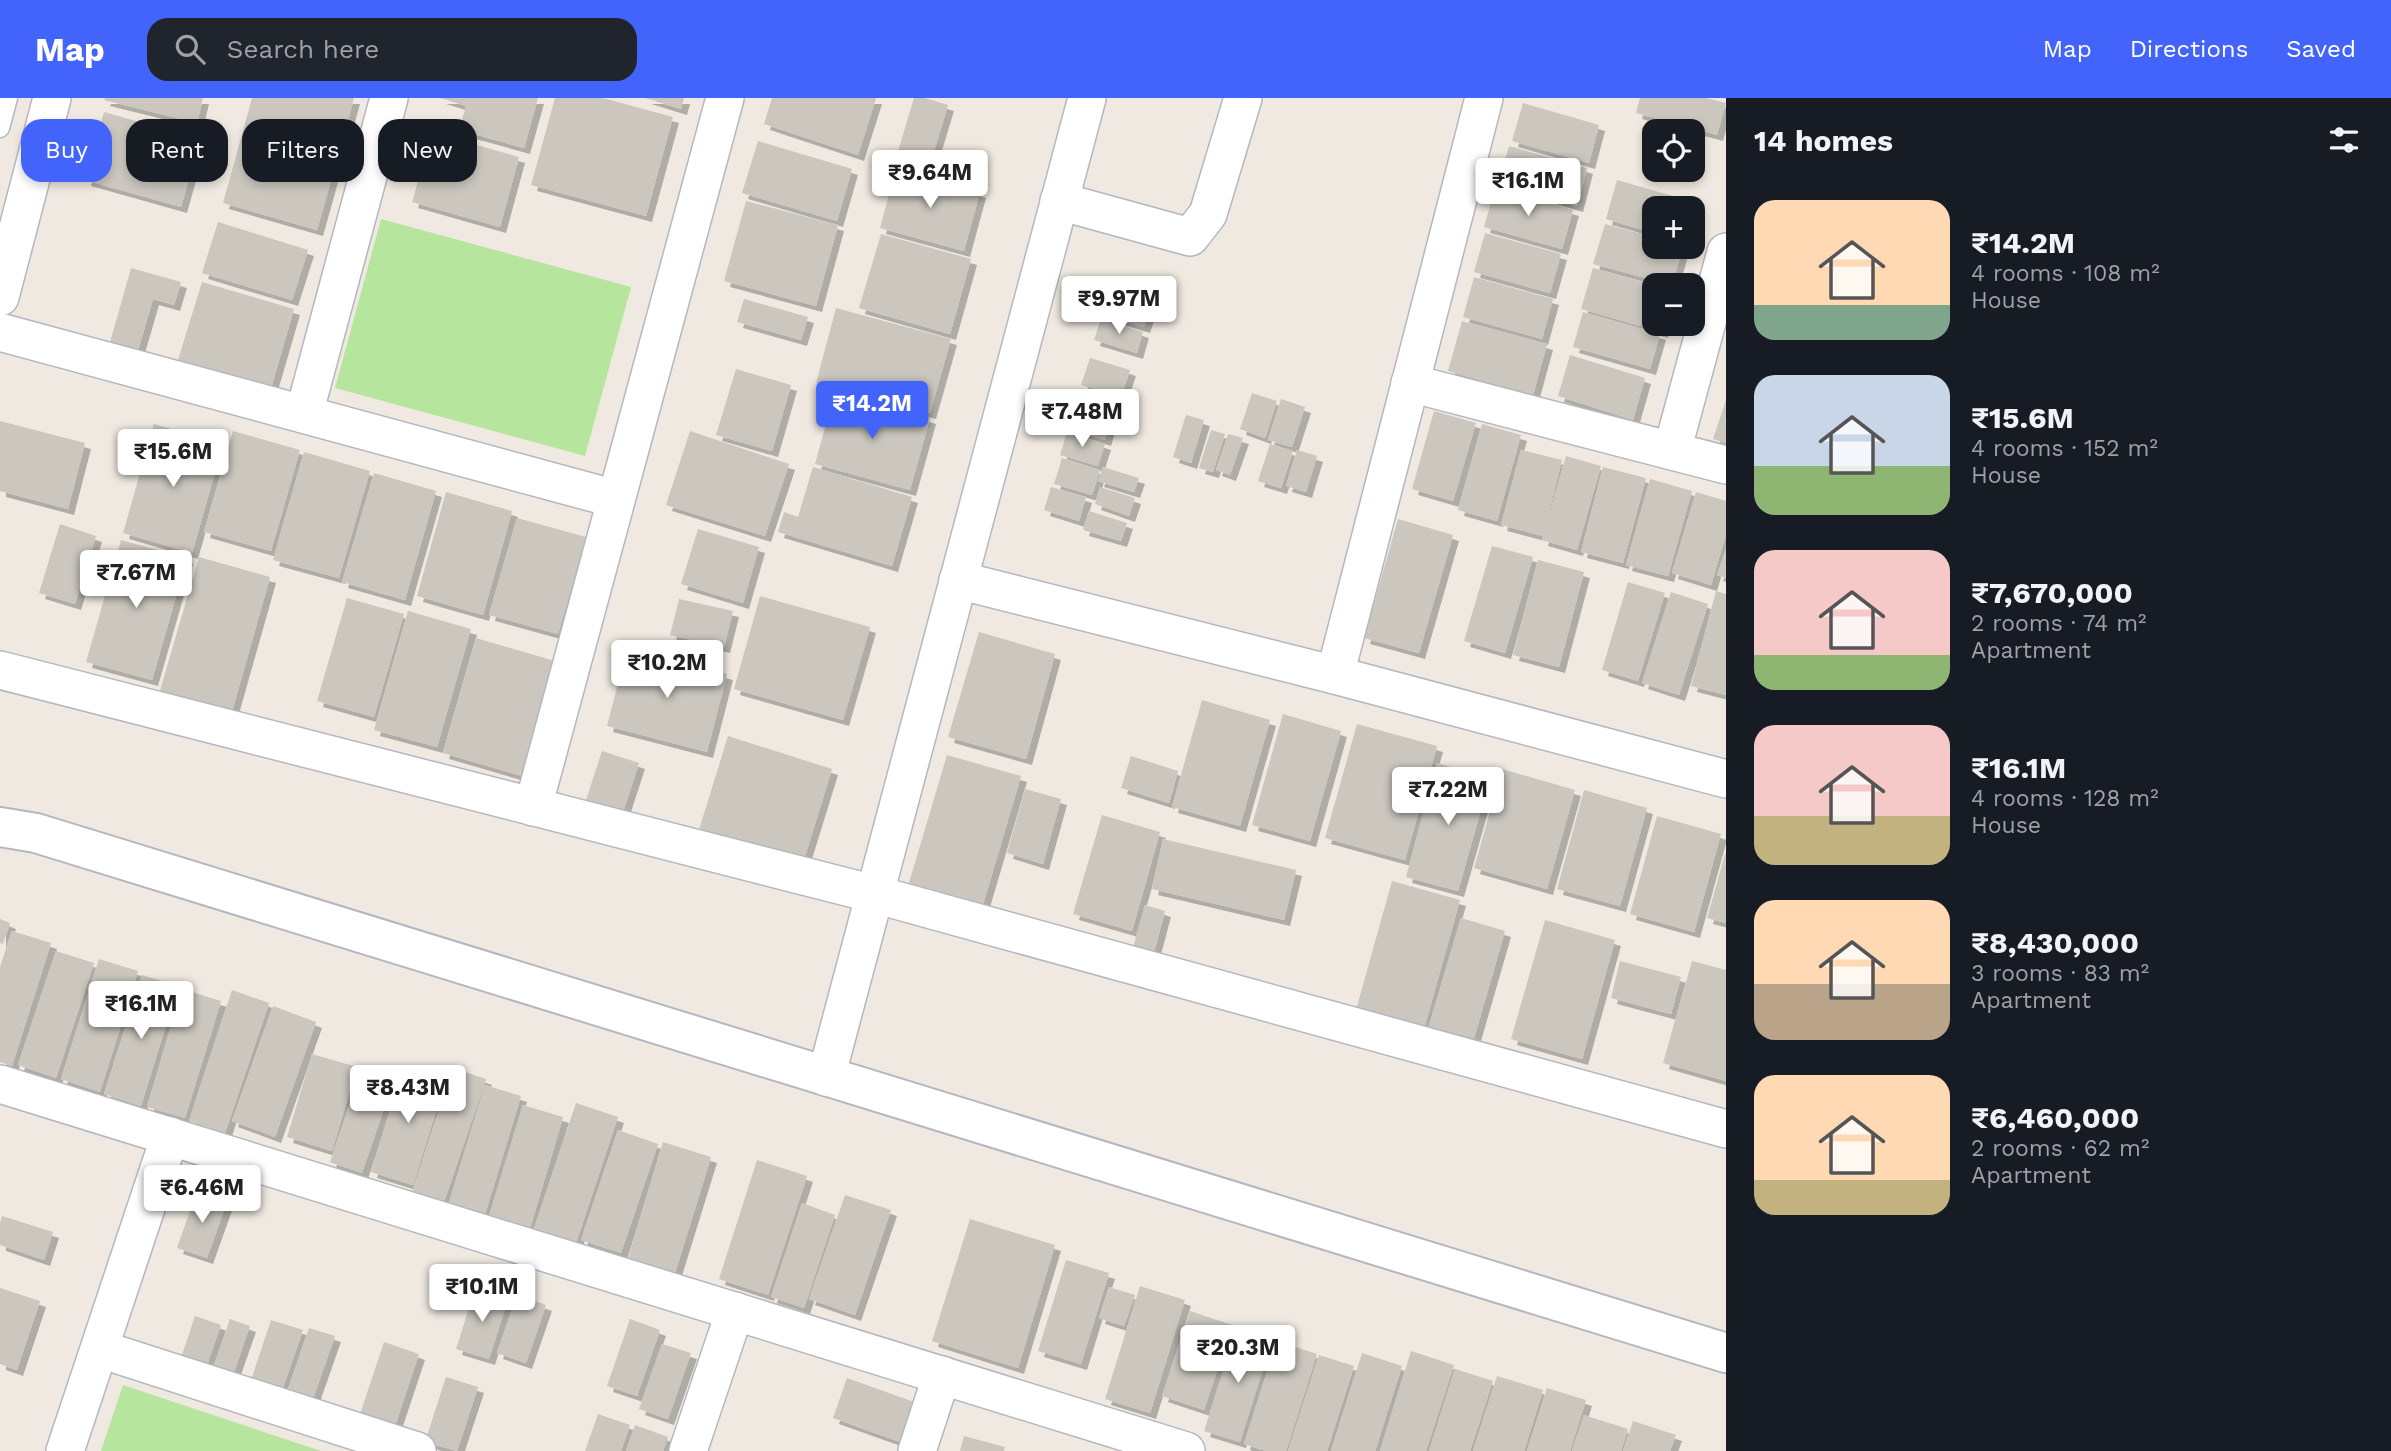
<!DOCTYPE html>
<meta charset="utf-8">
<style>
body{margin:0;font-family:"Work Sans",sans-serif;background:#20242c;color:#f1f3f6;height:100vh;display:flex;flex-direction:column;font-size:26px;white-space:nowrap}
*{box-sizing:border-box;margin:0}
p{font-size:23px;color:#9ea1a6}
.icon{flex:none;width:38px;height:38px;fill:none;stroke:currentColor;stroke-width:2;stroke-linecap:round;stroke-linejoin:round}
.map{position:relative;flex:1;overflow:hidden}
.drawer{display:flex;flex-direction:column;background:#171b24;width:665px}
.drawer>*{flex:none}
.guide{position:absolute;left:21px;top:21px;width:665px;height:63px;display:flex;gap:14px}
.fabs{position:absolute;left:1642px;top:21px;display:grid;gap:14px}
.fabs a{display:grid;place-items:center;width:63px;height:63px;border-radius:14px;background:#171b24;box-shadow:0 4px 10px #0003;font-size:35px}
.price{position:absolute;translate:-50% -60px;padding:0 16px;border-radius:7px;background:#fff;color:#222;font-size:23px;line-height:46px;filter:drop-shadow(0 2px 4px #0008)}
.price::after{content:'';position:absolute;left:50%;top:42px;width:21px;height:16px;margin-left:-10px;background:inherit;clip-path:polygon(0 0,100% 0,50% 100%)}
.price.current{background:#4264fb;color:#fff}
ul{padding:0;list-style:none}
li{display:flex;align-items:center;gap:21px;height:175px;padding:0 28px}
li span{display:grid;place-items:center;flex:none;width:196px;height:140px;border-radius:21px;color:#555}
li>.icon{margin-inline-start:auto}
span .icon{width:84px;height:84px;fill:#fffc;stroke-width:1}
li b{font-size:30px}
h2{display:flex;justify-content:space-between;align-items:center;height:84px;padding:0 28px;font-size:30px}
.pill{padding:0 24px;border-radius:21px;background:#171b24;box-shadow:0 4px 10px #0003;font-size:24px;line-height:63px}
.pill.current{background:#4264fb;color:#fff}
header{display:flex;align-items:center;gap:42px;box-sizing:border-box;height:98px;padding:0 35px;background:#4264fb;color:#fff}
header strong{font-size:33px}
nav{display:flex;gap:38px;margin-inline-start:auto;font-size:24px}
.search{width:490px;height:63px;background:#20242c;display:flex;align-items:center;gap:18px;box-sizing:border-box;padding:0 24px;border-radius:21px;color:#9ea1a6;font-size:26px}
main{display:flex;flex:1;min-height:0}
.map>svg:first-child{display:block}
.green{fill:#b6e59e}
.building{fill:#cbc7bf;filter:url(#shadow)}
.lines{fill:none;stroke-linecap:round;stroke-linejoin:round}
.service-casing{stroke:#b4b7c1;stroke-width:21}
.minor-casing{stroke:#b4b7c1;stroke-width:40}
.tertiary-casing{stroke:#b4b7c1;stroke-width:42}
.service{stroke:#fff;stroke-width:18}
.minor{stroke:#fff;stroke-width:37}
.tertiary{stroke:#fff;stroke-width:38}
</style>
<header>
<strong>Map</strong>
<div class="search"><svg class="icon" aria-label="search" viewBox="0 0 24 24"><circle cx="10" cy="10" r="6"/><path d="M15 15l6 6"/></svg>Search here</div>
<nav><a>Map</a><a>Directions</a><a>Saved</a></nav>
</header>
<main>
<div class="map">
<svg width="1726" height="1353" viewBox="0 0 1726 1353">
<defs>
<filter id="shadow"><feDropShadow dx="6" dy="6" stdDeviation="0" flood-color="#0004"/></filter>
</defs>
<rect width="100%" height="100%" fill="#efe9e1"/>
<g class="green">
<polygon points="381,121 631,189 585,358 335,290"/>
<polygon points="123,1287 321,1353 101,1353"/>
</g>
<g class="building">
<polygon points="105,0 203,0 197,25 104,2"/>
<polygon points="252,0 354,0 317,132 223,105"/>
<polygon points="440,0 538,0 524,50 459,32 466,8"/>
<polygon points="555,0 603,0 673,19 646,118 531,87"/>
<polygon points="645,0 684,0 681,11"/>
<polygon points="772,0 876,0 858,57 764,26"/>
<polygon points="914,0 925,0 948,7 928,73 895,63"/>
<polygon points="1640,0 1706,0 1726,5 1717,37 1636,15"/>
<polygon points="1523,5 1599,27 1589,65 1512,43"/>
<polygon points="104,14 200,41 181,109 85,82"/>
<polygon points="432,34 519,59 500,129 412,104"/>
<polygon points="758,43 852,71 837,123 742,95"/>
<polygon points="1509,48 1587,70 1577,108 1498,86"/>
<polygon points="896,71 980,94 964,153 880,130"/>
<polygon points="1617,82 1698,105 1693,124 1692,110 1654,110 1654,135 1606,121"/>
<polygon points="1495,90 1573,112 1562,151 1484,129"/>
<polygon points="746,103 838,127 816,208 724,183"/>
<polygon points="218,124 308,152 292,202 202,175"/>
<polygon points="1605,126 1654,139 1654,149 1683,149 1672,187 1593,166"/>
<polygon points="1485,135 1561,156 1550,195 1474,174"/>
<polygon points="881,136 971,161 950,236 859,210"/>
<polygon points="131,170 181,184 174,207 153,201 137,256 109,248"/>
<polygon points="1593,170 1654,187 1654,226 1665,226 1662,234 1581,211"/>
<polygon points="1474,179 1553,201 1542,241 1463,219"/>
<polygon points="202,184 294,211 271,290 178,262"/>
<polygon points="1110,198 1150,211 1144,229 1104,217"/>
<polygon points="744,201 808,219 801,242 737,224"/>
<polygon points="836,210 951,241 930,315 816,285"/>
<polygon points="1583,214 1660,236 1650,271 1573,249"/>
<polygon points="1101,221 1143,234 1137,255 1094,242"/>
<polygon points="1462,223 1547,246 1533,297 1448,273"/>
<polygon points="1570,257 1645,280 1633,322 1558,298"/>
<polygon points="1090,260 1130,272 1121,299 1081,287"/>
<polygon points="736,271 791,287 772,353 716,337"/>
<polygon points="1082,293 1117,304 1105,342 1070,331"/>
<polygon points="835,294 930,320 910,392 815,366"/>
<polygon points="1252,295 1277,303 1265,340 1240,331"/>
<polygon points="1281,301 1305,309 1292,349 1268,342"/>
<polygon points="1726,302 1726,345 1713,341"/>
<polygon points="1434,313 1476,325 1453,403 1412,391"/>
<polygon points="1186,317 1204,322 1191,365 1173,359"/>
<polygon points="0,323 85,345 68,411 0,393"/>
<polygon points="154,326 223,346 192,455 123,435"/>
<polygon points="1482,326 1521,337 1497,423 1458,412"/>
<polygon points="1211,332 1225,336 1213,374 1199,370"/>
<polygon points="233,333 300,352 271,453 204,434"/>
<polygon points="690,333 789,366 765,438 666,407"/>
<polygon points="1067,334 1105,346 1098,368 1060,357"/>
<polygon points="1228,336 1243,340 1230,377 1216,372"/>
<polygon points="1270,346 1293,353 1281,390 1258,383"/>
<polygon points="1297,352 1317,358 1306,394 1286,388"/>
<polygon points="1521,352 1562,362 1543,438 1501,427"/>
<polygon points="304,354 370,373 339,480 273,462"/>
<polygon points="1566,358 1601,368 1577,452 1542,442"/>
<polygon points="1062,360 1100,372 1092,397 1054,386"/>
<polygon points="813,369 912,399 892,468 778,434 784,414 798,419"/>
<polygon points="1103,369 1139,380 1134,394 1098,383"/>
<polygon points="1603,369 1646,380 1623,465 1581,454"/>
<polygon points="374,375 436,393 405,502 342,484"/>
<polygon points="1650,381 1692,393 1668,478 1626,467"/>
<polygon points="1051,389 1086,399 1079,423 1044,412"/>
<polygon points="1100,389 1135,400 1129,418 1095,406"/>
<polygon points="446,394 512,413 483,517 417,498"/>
<polygon points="1696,394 1726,403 1726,436 1711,487 1672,475"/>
<polygon points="1089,413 1127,425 1121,443 1083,432"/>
<polygon points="517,420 586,439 558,536 489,517"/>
<polygon points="1398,421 1453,437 1419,555 1364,540"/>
<polygon points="60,426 96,438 75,506 39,495"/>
<polygon points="698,431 759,449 743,505 681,486"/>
<polygon points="121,442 187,460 152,582 86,564"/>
<polygon points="1492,448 1533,459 1505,555 1464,543"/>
<polygon points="1726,452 1726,480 1717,477"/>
<polygon points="199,459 270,479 231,617 159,596"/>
<polygon points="1538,462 1584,474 1559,569 1513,557"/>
<polygon points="1628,484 1665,495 1638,583 1602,572"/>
<polygon points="1716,493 1726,496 1726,597 1691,588"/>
<polygon points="1671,494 1708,506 1679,597 1642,585"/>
<polygon points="760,498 870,529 843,622 734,591"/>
<polygon points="347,500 404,516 374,619 317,603"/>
<polygon points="679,501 733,513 724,549 670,537"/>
<polygon points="408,513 471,531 437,649 374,632"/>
<polygon points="979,534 1055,556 1026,661 948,639"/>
<polygon points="476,540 555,563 522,678 443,655"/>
<polygon points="627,550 727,576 707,654 607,628"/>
<polygon points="1202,602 1270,622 1240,728 1172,709"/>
<polygon points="1283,616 1341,633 1310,743 1252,727"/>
<polygon points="1357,626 1437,648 1405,762 1325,740"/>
<polygon points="728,638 832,671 802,768 698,735"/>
<polygon points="602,653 639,665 623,714 586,702"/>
<polygon points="947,657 1021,678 982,810 908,788"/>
<polygon points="1131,658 1178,673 1169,705 1121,690"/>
<polygon points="1437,665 1490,680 1458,793 1406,779"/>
<polygon points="1502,671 1575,692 1547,791 1474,770"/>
<polygon points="1025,691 1061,701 1043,766 1007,755"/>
<polygon points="1584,692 1647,710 1620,808 1557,791"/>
<polygon points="1102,717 1160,734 1132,833 1073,816"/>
<polygon points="1657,718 1721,736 1694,834 1630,816"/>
<polygon points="1163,741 1296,772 1284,822 1152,791"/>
<polygon points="1725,756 1726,756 1726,825 1707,820"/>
<polygon points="1392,783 1460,802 1422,938 1354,919"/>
<polygon points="1145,807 1165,813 1150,869 1129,864"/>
<polygon points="1461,820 1505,833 1471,951 1426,938"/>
<polygon points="0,821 10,825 3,846 0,845"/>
<polygon points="1545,822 1615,842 1582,961 1511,941"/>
<polygon points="12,833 51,845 12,968 0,964 0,869"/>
<polygon points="56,853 94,865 56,980 18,967"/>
<polygon points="99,861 138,873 100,994 61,981"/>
<polygon points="1620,863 1681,879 1671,916 1611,900"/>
<polygon points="1692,863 1726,872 1726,983 1663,965"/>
<polygon points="142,877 178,888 141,1008 104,996"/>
<polygon points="182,891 221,903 185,1020 147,1009"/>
<polygon points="232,892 269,905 225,1035 189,1023"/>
<polygon points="273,908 316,924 275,1039 232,1023"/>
<polygon points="312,956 357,969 332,1053 287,1039"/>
<polygon points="404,967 446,981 413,1087 371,1074"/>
<polygon points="453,970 486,981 442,1110 410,1100"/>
<polygon points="361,973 393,984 362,1075 330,1064"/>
<polygon points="485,987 521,998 483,1123 447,1111"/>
<polygon points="576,1005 618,1019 574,1151 532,1137"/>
<polygon points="523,1007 563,1019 528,1137 487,1125"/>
<polygon points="618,1032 658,1046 621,1155 581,1142"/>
<polygon points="663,1044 711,1059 675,1175 628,1160"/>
<polygon points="757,1062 807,1078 768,1197 719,1181"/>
<polygon points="197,1093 227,1104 207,1160 177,1150"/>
<polygon points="845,1097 891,1112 855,1217 809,1201"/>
<polygon points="802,1105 835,1117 804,1210 771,1199"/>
<polygon points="2,1118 53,1134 44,1162 0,1147 0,1125"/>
<polygon points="970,1121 1055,1147 1018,1270 932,1243"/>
<polygon points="1066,1162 1109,1175 1081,1266 1038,1253"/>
<polygon points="1140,1188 1185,1202 1150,1315 1105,1301"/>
<polygon points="1109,1189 1135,1197 1124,1228 1099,1220"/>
<polygon points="0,1190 40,1203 17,1272 0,1266"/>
<polygon points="475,1191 508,1201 489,1261 456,1251"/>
<polygon points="517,1197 546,1207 526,1265 497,1255"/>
<polygon points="1190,1213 1232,1227 1204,1312 1162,1298"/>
<polygon points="195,1218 221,1227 203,1278 178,1269"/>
<polygon points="230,1221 250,1228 230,1285 210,1279"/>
<polygon points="630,1221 660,1232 637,1298 607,1288"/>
<polygon points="271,1222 303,1232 280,1298 249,1288"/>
<polygon points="309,1230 335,1238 310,1309 285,1300"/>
<polygon points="1237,1230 1272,1242 1240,1344 1204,1333"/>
<polygon points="1277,1243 1317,1256 1286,1353 1266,1353 1244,1346"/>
<polygon points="384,1244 419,1256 393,1334 358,1322"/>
<polygon points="662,1246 691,1255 668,1321 639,1311"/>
<polygon points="1411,1253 1454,1267 1426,1353 1380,1353"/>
<polygon points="1362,1255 1402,1268 1375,1353 1331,1353"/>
<polygon points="1319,1257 1354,1268 1327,1353 1288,1353"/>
<polygon points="1455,1271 1493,1283 1470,1353 1429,1353"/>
<polygon points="1497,1278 1543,1292 1524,1353 1473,1353"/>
<polygon points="446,1279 478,1289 457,1353 425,1344"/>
<polygon points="847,1280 917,1305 903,1345 833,1320"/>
<polygon points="1547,1290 1586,1302 1570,1353 1527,1353"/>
<polygon points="598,1316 630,1327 621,1353 585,1353"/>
<polygon points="1584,1317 1628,1331 1621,1353 1572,1353"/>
<polygon points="1633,1323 1676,1337 1670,1353 1623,1353"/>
<polygon points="635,1327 668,1339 663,1353 626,1353"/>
<polygon points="964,1338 1005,1349 1004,1353 960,1353"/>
</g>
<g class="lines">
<g class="service-casing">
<polyline id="service" points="0,30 8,0"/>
</g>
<g class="minor-casing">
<g id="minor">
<polyline points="1059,103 1190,139 1208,116 1243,0"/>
<polyline points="0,199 52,0"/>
<polyline points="0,234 616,401"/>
<polyline points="1410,285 1726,367"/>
<polyline points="304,316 389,0"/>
<polyline points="1672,353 1726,154"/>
<polyline points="958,482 1335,577 1726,681"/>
<polyline points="0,572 874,796 1726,1031"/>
<polyline points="1335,577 1484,0"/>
<polyline points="533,709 725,0"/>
<polyline points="826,979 1087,0"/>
<polyline points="0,986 1186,1353"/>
<polyline points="100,1251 417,1353"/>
<polyline points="65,1353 170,1038"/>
<polyline points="688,1353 735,1213"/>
<polyline points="917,1353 942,1277"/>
</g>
</g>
<g class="tertiary-casing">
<polyline id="tertiary" points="0,729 36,735 1726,1255"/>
</g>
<use href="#service" class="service"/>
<use href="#minor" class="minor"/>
<use href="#tertiary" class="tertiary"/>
</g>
</svg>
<div class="fabs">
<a><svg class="icon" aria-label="locate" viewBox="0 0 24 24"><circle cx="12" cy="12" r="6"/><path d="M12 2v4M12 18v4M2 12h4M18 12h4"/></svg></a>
<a>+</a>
<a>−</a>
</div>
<b class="price" style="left:930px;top:112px">₹9.64M</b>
<b class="price" style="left:1528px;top:120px">₹16.1M</b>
<b class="price" style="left:1119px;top:238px">₹9.97M</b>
<b class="price current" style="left:872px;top:343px">₹14.2M</b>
<b class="price" style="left:1082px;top:351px">₹7.48M</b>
<b class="price" style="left:173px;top:391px">₹15.6M</b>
<b class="price" style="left:136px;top:512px">₹7.67M</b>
<b class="price" style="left:667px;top:602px">₹10.2M</b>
<b class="price" style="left:1448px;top:729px">₹7.22M</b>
<b class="price" style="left:141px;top:943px">₹16.1M</b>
<b class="price" style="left:408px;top:1027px">₹8.43M</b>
<b class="price" style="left:202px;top:1127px">₹6.46M</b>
<b class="price" style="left:482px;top:1226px">₹10.1M</b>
<b class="price" style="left:1238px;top:1287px">₹20.3M</b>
<div class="guide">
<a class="pill current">Buy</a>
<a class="pill">Rent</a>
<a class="pill">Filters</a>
<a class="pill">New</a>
</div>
</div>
<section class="drawer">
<h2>14 homes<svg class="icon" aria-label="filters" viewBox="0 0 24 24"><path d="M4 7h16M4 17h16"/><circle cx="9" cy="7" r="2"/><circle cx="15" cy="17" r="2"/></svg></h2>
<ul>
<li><span style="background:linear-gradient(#ffd9b3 75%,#7fa58c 0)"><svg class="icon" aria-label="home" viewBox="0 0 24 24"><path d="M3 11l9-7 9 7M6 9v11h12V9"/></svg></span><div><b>₹14.2M</b><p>4 rooms · 108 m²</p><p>House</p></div></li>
<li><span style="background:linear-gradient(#c9d6e8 65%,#8fb573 0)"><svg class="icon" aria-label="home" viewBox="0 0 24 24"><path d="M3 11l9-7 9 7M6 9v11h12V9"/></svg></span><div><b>₹15.6M</b><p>4 rooms · 152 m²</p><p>House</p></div></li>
<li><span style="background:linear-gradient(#f6c9c9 75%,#8fb573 0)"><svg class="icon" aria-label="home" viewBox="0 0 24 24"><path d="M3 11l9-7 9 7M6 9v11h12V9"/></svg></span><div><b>₹7,670,000</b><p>2 rooms · 74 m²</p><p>Apartment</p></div></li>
<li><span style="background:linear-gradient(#f6c9c9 65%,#c2b280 0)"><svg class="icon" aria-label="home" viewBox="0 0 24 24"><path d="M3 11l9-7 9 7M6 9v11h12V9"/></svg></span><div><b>₹16.1M</b><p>4 rooms · 128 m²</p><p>House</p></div></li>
<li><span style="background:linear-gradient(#ffd9b3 60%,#b9a48a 0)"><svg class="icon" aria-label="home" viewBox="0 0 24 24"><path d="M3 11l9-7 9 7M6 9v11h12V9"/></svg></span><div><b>₹8,430,000</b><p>3 rooms · 83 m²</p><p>Apartment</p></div></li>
<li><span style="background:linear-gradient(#ffd9b3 75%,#c2b280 0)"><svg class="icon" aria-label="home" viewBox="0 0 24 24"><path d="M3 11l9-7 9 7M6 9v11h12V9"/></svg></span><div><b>₹6,460,000</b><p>2 rooms · 62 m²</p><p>Apartment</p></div></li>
</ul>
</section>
</main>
